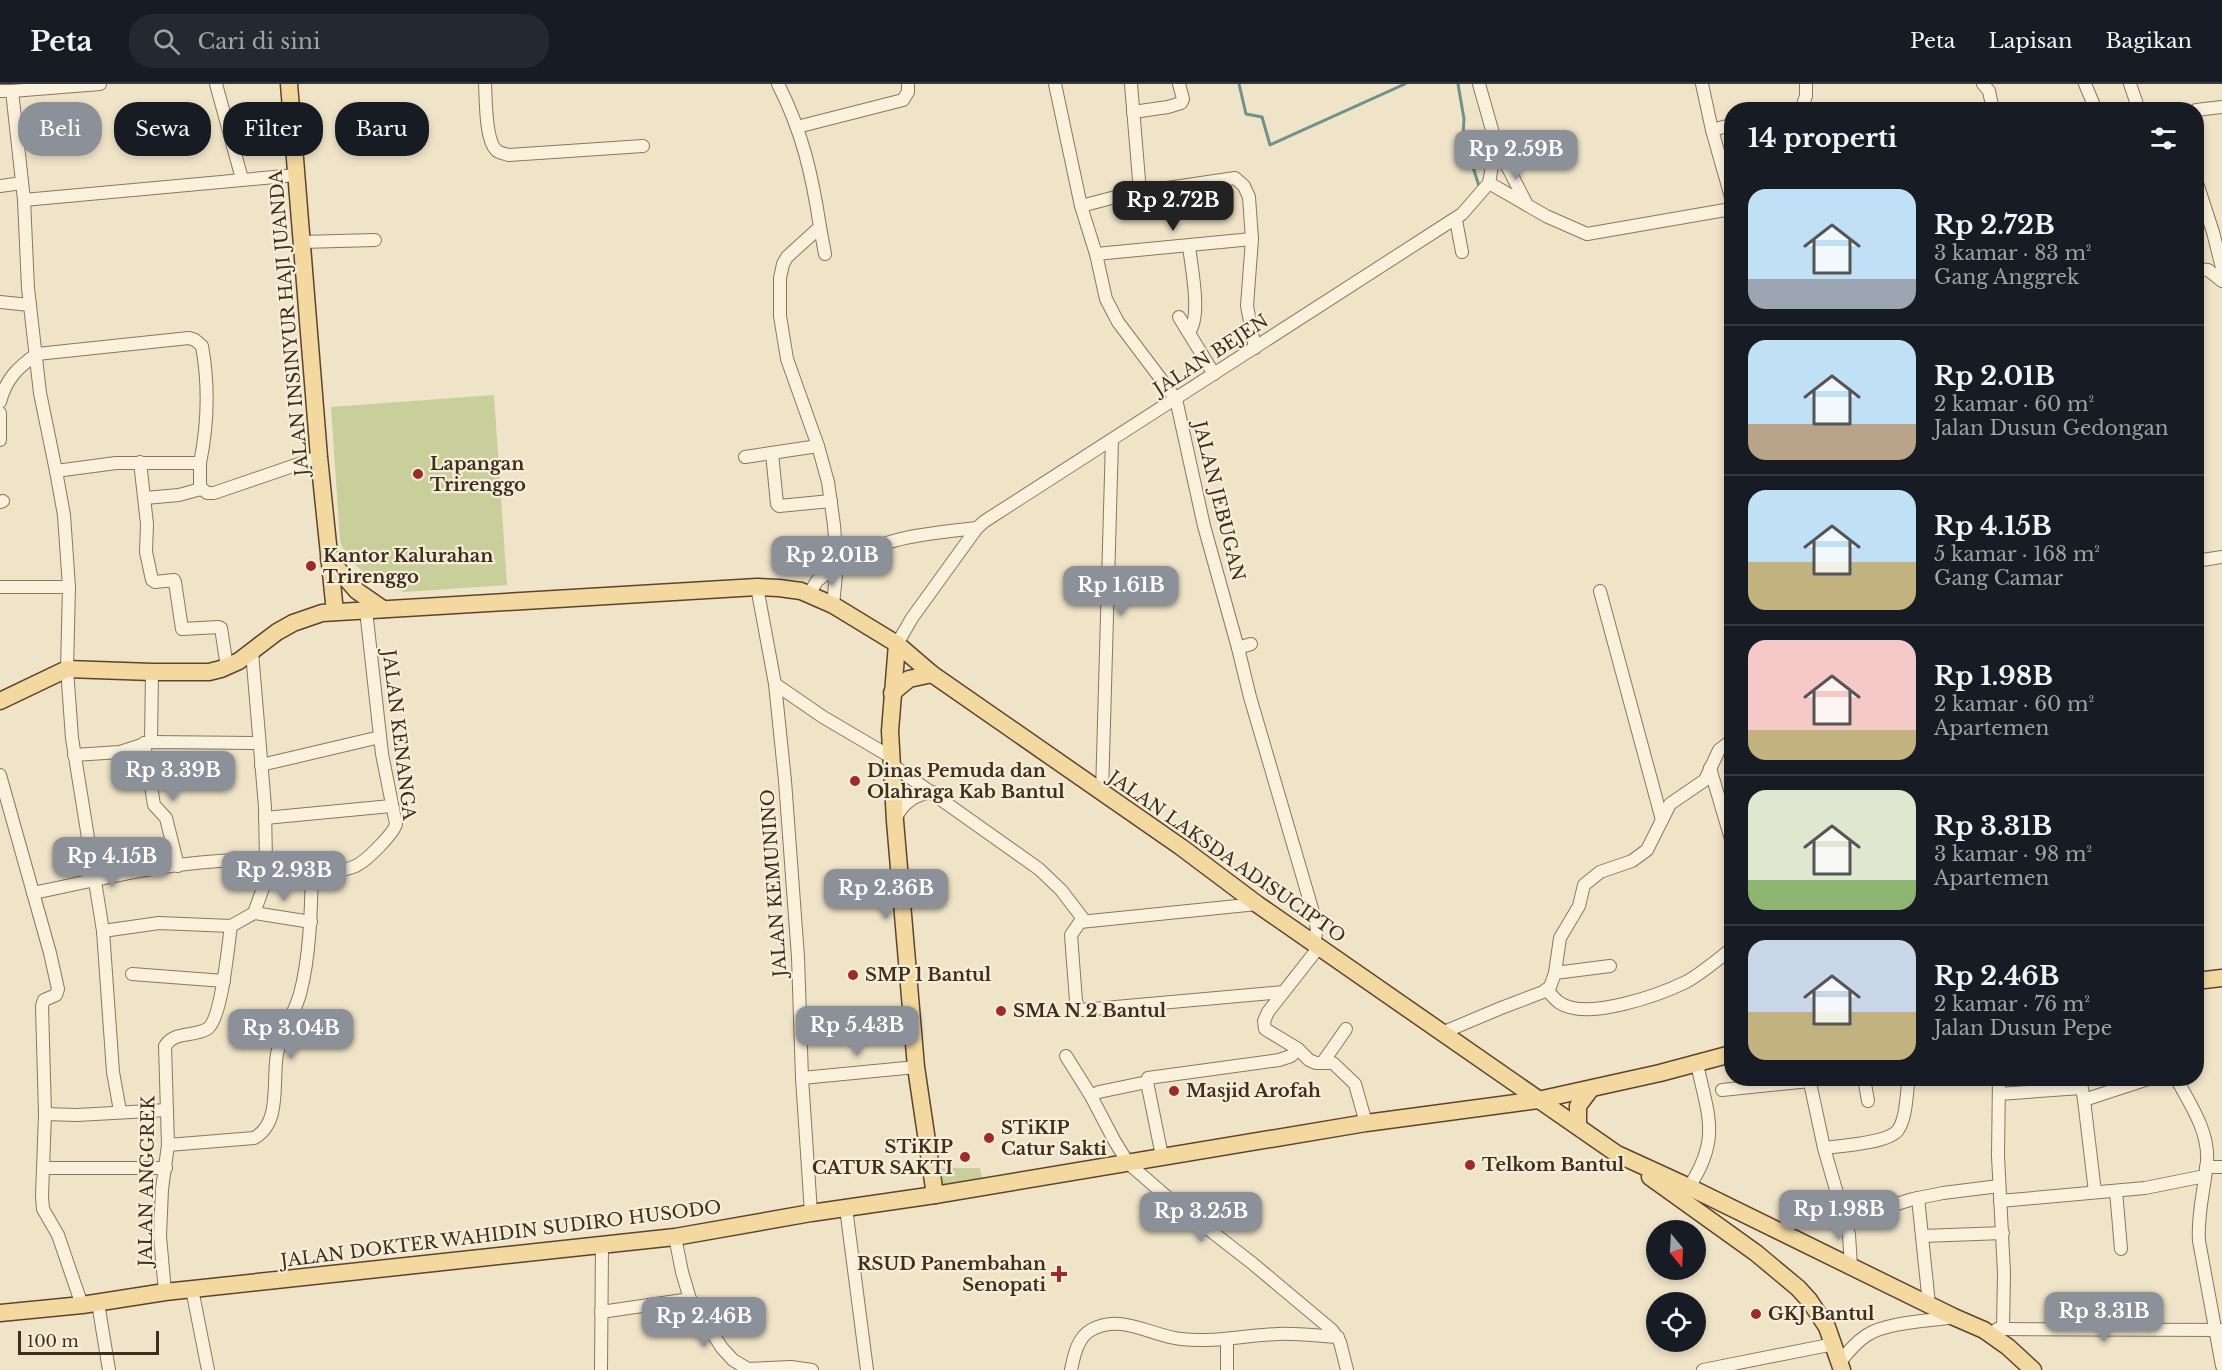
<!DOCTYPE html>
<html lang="id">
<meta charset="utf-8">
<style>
body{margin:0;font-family:"Libre Baskerville",serif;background:#242831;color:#f1f3f6;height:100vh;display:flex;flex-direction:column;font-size:22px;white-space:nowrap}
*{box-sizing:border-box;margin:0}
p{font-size:20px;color:#9ea1a6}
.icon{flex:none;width:33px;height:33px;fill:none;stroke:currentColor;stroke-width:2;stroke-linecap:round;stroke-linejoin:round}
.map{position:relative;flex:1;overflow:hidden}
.details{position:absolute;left:1724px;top:18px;width:480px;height:984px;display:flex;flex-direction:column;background:#171b24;border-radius:24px;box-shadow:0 3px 9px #0003}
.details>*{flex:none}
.hud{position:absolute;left:18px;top:18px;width:570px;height:54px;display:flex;gap:12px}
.needle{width:39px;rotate:162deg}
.fabs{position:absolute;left:1646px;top:1136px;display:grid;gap:12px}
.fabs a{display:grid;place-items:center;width:60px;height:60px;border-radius:50%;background:#171b24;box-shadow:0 3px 9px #0003;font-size:30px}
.scale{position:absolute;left:18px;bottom:15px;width:141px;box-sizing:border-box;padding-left:6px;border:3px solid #3d2e20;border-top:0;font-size:16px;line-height:21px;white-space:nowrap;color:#3d2e20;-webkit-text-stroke:4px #f7eed8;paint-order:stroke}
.price{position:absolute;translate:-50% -51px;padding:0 14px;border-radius:12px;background:#8c9099;color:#fff;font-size:20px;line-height:39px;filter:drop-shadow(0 2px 3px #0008)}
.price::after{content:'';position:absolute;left:50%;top:36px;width:18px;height:14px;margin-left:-9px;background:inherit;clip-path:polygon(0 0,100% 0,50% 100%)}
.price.on{background:#222;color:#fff}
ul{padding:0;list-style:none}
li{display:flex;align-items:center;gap:18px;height:150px;padding:0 24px}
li+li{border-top:2px solid #363941}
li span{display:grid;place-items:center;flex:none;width:168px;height:120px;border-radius:18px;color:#555}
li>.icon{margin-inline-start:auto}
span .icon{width:72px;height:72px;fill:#fffc;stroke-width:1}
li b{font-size:26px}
h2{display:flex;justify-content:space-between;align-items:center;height:72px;padding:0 24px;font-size:26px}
.chip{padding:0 21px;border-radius:24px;background:#171b24;box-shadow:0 3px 9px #0003;font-size:21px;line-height:54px}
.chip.on{background:#8c9099;color:#fff}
header{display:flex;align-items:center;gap:36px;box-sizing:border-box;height:84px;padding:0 30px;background:#171b24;border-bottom:2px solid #363941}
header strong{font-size:28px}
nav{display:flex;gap:33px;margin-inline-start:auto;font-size:21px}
.search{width:420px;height:54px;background:#242831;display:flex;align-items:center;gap:15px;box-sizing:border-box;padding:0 21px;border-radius:24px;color:#9ea1a6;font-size:22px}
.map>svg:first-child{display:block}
.green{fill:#c9cf9b}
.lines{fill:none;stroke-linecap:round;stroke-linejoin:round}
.stream{stroke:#6f938a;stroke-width:3}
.minor-casing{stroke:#8d765c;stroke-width:14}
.major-casing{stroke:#5b4430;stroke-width:19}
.minor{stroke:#faf1dc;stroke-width:12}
.major{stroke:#f3d9a0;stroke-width:16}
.poi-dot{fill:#9e2a2b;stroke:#f7eed8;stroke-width:2}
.labels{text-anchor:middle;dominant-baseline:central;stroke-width:4.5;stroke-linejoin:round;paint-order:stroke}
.street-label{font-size:18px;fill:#3d2e20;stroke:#f7eed8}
.poi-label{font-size:18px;font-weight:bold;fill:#3d2e20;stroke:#f7eed8;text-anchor:start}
</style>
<header>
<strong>Peta</strong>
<div class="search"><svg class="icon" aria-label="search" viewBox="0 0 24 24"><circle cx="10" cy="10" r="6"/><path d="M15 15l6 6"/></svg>Cari di sini</div>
<nav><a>Peta</a><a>Lapisan</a><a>Bagikan</a></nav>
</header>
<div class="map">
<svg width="2222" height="1286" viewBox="0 0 2222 1286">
<rect width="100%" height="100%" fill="#f0e4c8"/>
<g class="green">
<path d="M494 311 507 501 405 508C379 502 348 482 340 457L331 323Z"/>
<polygon points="934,1045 939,1084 980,1084 984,1104 934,1112 921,1047"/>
</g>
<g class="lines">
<g class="stream">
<polyline points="1239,0 1246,30 1262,33 1270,61 1405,0"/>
<polyline points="1458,0 1464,35 1463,52 1479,102"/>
</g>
<g class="minor-casing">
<g id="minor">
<polyline points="216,0 242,95"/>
<path d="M485 0C486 15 485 55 496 66 499 69 505 70 509 71L643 62"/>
<path d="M778 0C802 47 812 90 820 143L787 173 783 180 780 194V232L787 275 818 362 828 398 834 441 837 481 833 521"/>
<polyline points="1055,0 1081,122 1096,170 1106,215 1118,238 1176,315 1204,442 1238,564 1250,613 1315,835 1317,845 1314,859"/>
<polyline points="1131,0 1140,108"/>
<polyline points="1702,0 1712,46 1731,113"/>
<polyline points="1983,0 1989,7 1993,26"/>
<polyline points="2085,0 2096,26"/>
<polyline points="2130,0 2139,26"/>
<polyline points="0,7 12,7 24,116 28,204 40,309 56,387"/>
<polyline points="12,7 100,0"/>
<polyline points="1801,26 1806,12 1806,0"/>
<polyline points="2196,26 2222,23"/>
<polyline points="1133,28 1168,23 1181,19 1183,15 1179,0"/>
<polyline points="797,43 903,16 908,8 908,0"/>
<polyline points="1712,46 1731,41"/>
<polyline points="1496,60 1527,121"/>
<polyline points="2196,96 2213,148 2222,184"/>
<polyline points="1489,99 1546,132 1587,150 1731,125"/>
<polyline points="0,102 22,99"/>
<polyline points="24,116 296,91"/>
<polyline points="1081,122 1127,110 1235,94 1244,102 1249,113 1252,155 1247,222 1255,264"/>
<polyline points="1456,136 1462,168"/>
<polyline points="820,143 825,170"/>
<polyline points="301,158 375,156"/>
<polyline points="1096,170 1252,155"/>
<polyline points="2196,185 2208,186 2222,197"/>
<polyline points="0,218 30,221"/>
<polyline points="1179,233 1214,290"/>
<path d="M1189 248C1202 232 1191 182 1189 162"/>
<path d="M0 318C6 295 18 283 37 270L189 254 195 256 202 262C209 301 208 340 200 379"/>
<polyline points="0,329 0,356"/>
<polyline points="772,369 777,420 779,422 831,417"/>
<polyline points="745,373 818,362"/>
<polyline points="140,378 147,440 146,468 152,496 155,498 174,496 175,498 182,545 219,543 221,544 227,583"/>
<polyline points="145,414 179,411 201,405"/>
<polyline points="0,418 3,417"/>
<polyline points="2196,477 2222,473"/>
<path d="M836 487C876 452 926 450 977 444"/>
<polyline points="0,503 69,503"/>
<polyline points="757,503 775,600 785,697 798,873 802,994 811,1129"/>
<polyline points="1600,507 1662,736"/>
<polyline points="809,510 817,497 837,481"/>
<polyline points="897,560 912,534 977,444 985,437 1462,130 1489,99 1496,60 1479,0"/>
<polyline points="1238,564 1251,560"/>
<polyline points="775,600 823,633 891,673"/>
<polyline points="151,658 152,588"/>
<polyline points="144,659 154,721 166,734 178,782"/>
<polyline points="74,671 120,668 151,658 259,659"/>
<polyline points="891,680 1039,785 1061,806 1084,836"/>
<polyline points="261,681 380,653"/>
<polyline points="1710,684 1731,755"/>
<polyline points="0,691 50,869 58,905 56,911 44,916 42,922 45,1030 42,1112 43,1125 58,1151 82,1221"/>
<polyline points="1102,709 1112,356"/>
<polyline points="265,734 391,722"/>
<path d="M895 736C902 719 915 710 933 708"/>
<path d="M33 809C101 795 171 777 242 776 276 776 308 791 342 786 347 785 355 783 359 780 368 775 394 749 396 740L382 670 366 526"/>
<polyline points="1257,820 1080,838 1071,851 1076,917 1079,926 1082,926 1283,908"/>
<polyline points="254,829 311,838"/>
<polyline points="103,847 159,839 231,842"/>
<polyline points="1319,863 1268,928 1264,937 1265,945 1298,965 1309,976 1316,979 1333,979 1355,1000 1366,1039"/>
<polyline points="1555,889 1610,882"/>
<polyline points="132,890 224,897"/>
<path d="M1547 906C1551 910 1555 916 1560 919 1587 937 1659 911 1686 898 1702 889 1716 877 1731 865"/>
<polyline points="1444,948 1501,924 1543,908 1550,903 1555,889 1560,854 1579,822 1584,801 1600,788 1632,777 1647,766 1670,720 1705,696 1719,666 1731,657"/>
<polyline points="1066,972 1091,1012 1114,1056 1128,1079 1167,1113 1252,1179 1332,1246 1340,1258 1347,1286"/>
<polyline points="1323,978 1346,945"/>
<polyline points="802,994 916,983"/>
<polyline points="1809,994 1824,1064 1849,1151 1851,1182"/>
<polyline points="1864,994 1868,1017"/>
<polyline points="1999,994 1998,1072 2004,1189 2003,1245"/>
<polyline points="2080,994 2084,1016 2095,1108"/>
<path d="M2176 994C2190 1020 2209 1047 2207 1077 2205 1104 2197 1129 2199 1157L2222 1282"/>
<polyline points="1722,1006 1810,997"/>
<polyline points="1999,1010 2081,1004"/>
<polyline points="1091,1012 1099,1008 1147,998"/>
<polyline points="2084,1016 2151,994"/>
<polyline points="120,1027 113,988 103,847 72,654 67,585 69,503 64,431 56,387 116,379 200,379 200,403 207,409 214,409 319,373"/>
<polyline points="45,1030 77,1031 167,1026"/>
<path d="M168 1061 254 1054C282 1039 272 997 277 970 281 949 294 931 300 910 310 873 311 826 312 787"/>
<path d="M1824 1064C1840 1062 1889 1059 1898 1046 1907 1033 1906 1010 1909 994"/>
<polyline points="1162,1072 1147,998 1148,994 1279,976 1291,972 1298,965"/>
<polyline points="2206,1083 2222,1083"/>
<polyline points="44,1084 166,1084"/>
<path d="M1689 1103C1721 1054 1708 1032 1697 980"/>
<polyline points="2116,1107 2121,1165"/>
<polyline points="1918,1114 1929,1220"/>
<polyline points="2000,1117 2145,1104 2205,1092"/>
<polyline points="846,1124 867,1286"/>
<polyline points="1845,1136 1913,1115 1943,1109 1999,1102"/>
<polyline points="1923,1152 2003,1149"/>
<polyline points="675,1153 682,1188 690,1215 722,1264 733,1276 748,1285 791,1283 812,1286"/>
<polyline points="192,1205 208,1286"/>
<path d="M165 1208 160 1152 162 1105 168 1061 165 962C174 947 193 953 207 945 222 936 228 861 231 842L254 829 263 804 266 779 265 723 252 568"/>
<polyline points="98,1219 109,1286"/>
<polyline points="601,1228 690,1215"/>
<polyline points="1997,1245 2222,1246"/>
<path d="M1840 1278C1848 1268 1856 1258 1867 1251 1888 1238 1929 1237 1954 1233"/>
<polyline points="601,1286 602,1161"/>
<path d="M1071 1286C1074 1272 1077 1254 1091 1246 1122 1229 1151 1252 1181 1255 1214 1259 1246 1251 1278 1250 1298 1249 1318 1252 1338 1253"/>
<polyline points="1227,1286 1227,1255"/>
<polyline points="1703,1286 1834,1260"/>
</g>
</g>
<g class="major-casing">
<g id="major">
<polyline points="289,0 319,373 335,528"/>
<polyline points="329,475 357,507 383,525"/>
<polyline points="897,560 890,647 895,737 916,983 935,1111"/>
<polyline points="892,609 909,595 932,590"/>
<polyline points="0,617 67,585 152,588 209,588 221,585 239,577 277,548 293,539 322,529 757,503 779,504 801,507 833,521 897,560 932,590 1181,763 1257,820 1617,1070 1689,1103 1954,1233 1984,1246 2008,1263 2033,1286"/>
<polyline points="2196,897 2222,894"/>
<polyline points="1578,1042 1578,1022 1590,1006"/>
<polyline points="1650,1093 1756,1169 1798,1204 1809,1216 1827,1243 1842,1286"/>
<polyline points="0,1229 82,1221 165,1208 675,1153 811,1129 935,1111 1366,1039 1538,1016 1660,989 1731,970"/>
</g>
</g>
<use href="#minor" class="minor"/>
<use href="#major" class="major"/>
</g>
<g class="poi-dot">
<circle cx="418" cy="390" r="6"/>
<circle cx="311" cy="482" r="6"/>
<circle cx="855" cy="697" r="6"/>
<circle cx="853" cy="891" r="6"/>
<circle cx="1001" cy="927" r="6"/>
<circle cx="1174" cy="1007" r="6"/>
<circle cx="989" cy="1054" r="6"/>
<circle cx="965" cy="1073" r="6"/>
<circle cx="1470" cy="1081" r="6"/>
<path d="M1056 1181h6v6h6v6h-6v6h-6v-6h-6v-6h6z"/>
<circle cx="1756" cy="1230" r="6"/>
</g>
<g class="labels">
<g class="street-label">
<text transform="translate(289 239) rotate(-95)">JALAN INSINYUR HAJI JUANDA</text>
<text transform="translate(1211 271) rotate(-33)">JALAN BEJEN</text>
<text transform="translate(1219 417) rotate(76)">JALAN JEBUGAN</text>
<text transform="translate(399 651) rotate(83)">JALAN KENANGA</text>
<text transform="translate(1227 773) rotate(35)">JALAN LAKSDA ADISUCIPTO</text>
<text transform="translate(774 799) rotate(-94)">JALAN KEMUNINO</text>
<text transform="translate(147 1097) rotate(-89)">JALAN ANGGREK</text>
<text transform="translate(501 1150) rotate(-7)">JALAN DOKTER WAHIDIN SUDIRO HUSODO</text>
</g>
<g class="poi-label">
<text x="430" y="380">Lapangan<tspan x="430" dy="21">Trirenggo</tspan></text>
<text x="323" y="472">Kantor Kalurahan<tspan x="323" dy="21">Trirenggo</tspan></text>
<text x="867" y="687">Dinas Pemuda dan<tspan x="867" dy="21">Olahraga Kab Bantul</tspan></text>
<text x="865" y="891">SMP 1 Bantul</text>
<text x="1013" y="927">SMA N 2 Bantul</text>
<text x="1186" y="1007">Masjid Arofah</text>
<text x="1001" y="1044">STiKIP<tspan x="1001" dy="21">Catur Sakti</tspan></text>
<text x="953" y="1063" text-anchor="end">STiKIP<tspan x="953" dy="21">CATUR SAKTI</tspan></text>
<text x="1482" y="1081">Telkom Bantul</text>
<text x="1046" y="1180" text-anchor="end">RSUD Panembahan<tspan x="1046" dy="21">Senopati</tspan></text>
<text x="1768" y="1230">GKJ Bantul</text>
</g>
</g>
</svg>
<div class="fabs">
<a><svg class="needle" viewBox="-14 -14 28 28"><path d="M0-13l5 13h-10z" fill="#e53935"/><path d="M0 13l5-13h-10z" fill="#9ea1a6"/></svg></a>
<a><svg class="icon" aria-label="locate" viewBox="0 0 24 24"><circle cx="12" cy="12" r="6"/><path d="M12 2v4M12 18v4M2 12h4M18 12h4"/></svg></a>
</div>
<div class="scale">100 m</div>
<b class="price" style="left:1516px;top:97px">Rp 2.59B</b>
<b class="price on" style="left:1173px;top:148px">Rp 2.72B</b>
<b class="price" style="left:832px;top:503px">Rp 2.01B</b>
<b class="price" style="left:1121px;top:533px">Rp 1.61B</b>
<b class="price" style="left:173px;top:718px">Rp 3.39B</b>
<b class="price" style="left:112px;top:804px">Rp 4.15B</b>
<b class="price" style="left:284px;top:818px">Rp 2.93B</b>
<b class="price" style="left:886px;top:836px">Rp 2.36B</b>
<b class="price" style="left:857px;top:973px">Rp 5.43B</b>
<b class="price" style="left:291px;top:976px">Rp 3.04B</b>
<b class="price" style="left:1839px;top:1157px">Rp 1.98B</b>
<b class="price" style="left:1201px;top:1159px">Rp 3.25B</b>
<b class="price" style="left:2104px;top:1259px">Rp 3.31B</b>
<b class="price" style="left:704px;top:1264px">Rp 2.46B</b>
<div class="hud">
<a class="chip on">Beli</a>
<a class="chip">Sewa</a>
<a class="chip">Filter</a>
<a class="chip">Baru</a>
</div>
<section class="details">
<h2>14 properti<svg class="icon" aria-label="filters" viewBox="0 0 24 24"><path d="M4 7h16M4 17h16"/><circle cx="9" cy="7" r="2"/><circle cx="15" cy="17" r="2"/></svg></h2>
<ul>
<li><span style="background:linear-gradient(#bfe0f5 75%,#9aa5b1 0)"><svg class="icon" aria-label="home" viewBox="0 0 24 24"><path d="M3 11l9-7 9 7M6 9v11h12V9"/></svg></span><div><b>Rp 2.72B</b><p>3 kamar · 83 m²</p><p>Gang Anggrek</p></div></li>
<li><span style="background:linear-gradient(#bfe0f5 70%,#b9a48a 0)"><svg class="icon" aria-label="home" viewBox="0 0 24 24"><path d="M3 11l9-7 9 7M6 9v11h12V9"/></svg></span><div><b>Rp 2.01B</b><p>2 kamar · 60 m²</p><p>Jalan Dusun Gedongan</p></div></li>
<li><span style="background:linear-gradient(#bfe0f5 60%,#c2b280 0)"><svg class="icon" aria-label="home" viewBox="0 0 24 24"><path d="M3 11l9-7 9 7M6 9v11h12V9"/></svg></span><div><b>Rp 4.15B</b><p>5 kamar · 168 m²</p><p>Gang Camar</p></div></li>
<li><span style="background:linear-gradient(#f6c9c9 75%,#c2b280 0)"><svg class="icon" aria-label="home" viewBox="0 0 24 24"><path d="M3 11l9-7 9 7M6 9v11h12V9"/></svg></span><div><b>Rp 1.98B</b><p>2 kamar · 60 m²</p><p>Apartemen</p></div></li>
<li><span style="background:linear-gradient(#dfe7d0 75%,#8fb573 0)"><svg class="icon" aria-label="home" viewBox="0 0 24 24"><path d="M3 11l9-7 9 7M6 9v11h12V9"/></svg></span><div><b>Rp 3.31B</b><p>3 kamar · 98 m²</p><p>Apartemen</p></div></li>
<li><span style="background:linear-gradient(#c9d6e8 60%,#c2b280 0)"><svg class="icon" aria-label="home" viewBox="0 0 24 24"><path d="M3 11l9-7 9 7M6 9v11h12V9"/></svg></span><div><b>Rp 2.46B</b><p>2 kamar · 76 m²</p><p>Jalan Dusun Pepe</p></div></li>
</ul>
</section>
</div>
